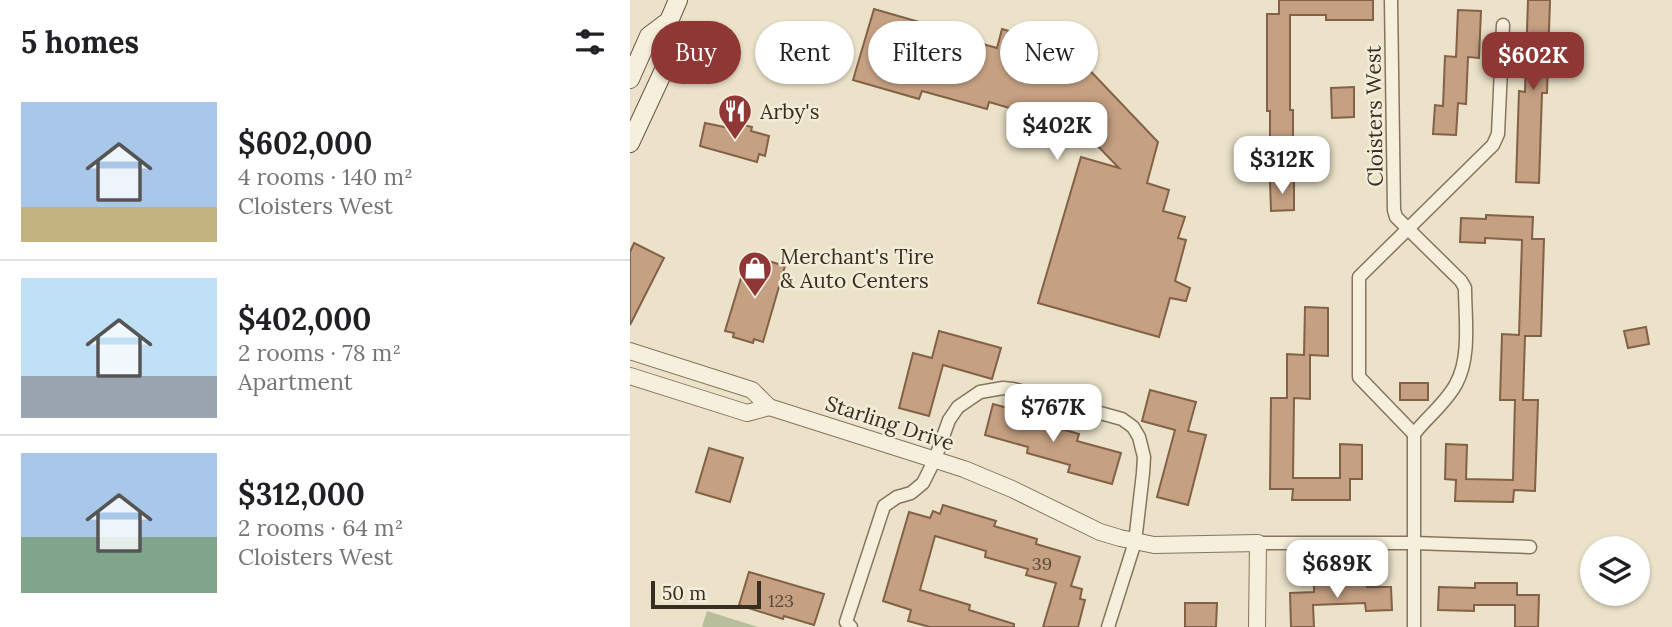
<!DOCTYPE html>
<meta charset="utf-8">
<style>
body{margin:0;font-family:Lora,serif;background:#f6f6f6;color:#202124;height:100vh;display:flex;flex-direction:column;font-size:26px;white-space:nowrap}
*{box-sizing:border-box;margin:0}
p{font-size:23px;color:#757577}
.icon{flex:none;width:38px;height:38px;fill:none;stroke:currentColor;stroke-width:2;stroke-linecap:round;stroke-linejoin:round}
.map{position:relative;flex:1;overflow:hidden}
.drawer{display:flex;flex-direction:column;background:#fff;width:630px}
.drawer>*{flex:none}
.guide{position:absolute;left:21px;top:21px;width:665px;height:63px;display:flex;gap:14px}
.controls{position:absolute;left:950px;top:536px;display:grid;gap:14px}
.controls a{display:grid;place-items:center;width:70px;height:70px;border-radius:50%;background:#fff;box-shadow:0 2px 5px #0004;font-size:35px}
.scale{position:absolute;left:21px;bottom:18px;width:110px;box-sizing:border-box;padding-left:7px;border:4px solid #372d21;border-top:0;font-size:19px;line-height:24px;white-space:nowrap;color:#372d21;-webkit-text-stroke:5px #f3ecd8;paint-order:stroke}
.price{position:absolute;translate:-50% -60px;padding:0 16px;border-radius:14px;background:#fff;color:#222;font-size:23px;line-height:46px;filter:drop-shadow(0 2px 4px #0008)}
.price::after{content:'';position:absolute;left:50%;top:42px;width:21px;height:16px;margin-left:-10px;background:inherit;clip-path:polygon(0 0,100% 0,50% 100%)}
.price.active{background:#8f3735;color:#fff}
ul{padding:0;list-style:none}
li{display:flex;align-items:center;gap:21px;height:175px;padding:0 21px}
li+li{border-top:2px solid #e0e0e0}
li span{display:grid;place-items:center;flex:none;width:196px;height:140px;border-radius:0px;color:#555}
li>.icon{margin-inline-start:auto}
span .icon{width:84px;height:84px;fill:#fffc;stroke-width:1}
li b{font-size:30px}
h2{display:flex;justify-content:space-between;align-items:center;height:84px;padding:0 21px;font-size:30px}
.chip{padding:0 24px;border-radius:32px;background:#fff;box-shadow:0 2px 5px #0004;font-size:24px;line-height:63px}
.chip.active{background:#8f3735;color:#fff}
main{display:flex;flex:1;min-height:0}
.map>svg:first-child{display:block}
.cemetery{fill:#b8be9b}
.building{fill:#c5a082;stroke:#826147;stroke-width:2}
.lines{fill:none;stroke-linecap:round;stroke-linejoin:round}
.minor-casing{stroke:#85755f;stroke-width:15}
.tertiary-casing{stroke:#85755f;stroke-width:18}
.secondary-casing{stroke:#675642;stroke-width:20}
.minor{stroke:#f6efdb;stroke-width:12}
.tertiary{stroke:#f6efdb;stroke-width:16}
.secondary{stroke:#f6efdb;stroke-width:18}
.labels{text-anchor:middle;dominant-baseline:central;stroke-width:5;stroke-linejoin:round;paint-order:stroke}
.number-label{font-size:18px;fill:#5a4a39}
.poi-label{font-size:21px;fill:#372d21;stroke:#f3ecd8;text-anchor:start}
.street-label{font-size:21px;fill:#372d21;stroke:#f3ecd8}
</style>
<main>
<section class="drawer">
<h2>5 homes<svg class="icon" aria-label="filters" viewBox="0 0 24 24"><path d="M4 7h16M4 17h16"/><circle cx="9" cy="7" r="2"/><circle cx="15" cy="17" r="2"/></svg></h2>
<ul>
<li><span style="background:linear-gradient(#a9c7e8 75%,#c2b280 0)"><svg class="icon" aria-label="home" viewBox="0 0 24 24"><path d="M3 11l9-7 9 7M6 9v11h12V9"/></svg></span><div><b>$602,000</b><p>4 rooms · 140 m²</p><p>Cloisters West</p></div></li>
<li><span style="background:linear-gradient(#bfe0f5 70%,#9aa5b1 0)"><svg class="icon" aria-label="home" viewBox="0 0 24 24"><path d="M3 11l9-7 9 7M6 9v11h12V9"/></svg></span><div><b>$402,000</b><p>2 rooms · 78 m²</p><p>Apartment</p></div></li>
<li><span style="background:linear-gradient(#a9c7e8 60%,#7fa58c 0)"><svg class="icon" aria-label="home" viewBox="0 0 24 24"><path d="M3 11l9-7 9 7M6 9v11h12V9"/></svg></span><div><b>$312,000</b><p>2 rooms · 64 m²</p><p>Cloisters West</p></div></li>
</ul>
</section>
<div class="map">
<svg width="1042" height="627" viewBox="0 0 1042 627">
<rect width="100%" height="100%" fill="#ebe2c9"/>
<polygon class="cemetery" points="77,611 128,627 72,627"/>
<g class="building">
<polygon points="649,0 743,0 743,20 696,20 696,15 660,15 660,110 663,110 663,153 677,153 677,178 654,178 654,154 640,154 640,111 637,111 637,14 649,14"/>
<polygon points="898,0 920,0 917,93 912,93 909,183 886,182 889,91 895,92"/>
<polygon points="244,9 303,26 302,30 367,48 372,29 450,51 448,58 528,142 517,183 539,190 533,211 555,217 548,238 556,240 545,281 560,288 556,301 540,298 529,337 408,303 451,157 489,168 432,109 413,105 410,117 359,102 357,109 292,91 289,99 223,80"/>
<polygon points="828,10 851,11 849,58 838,57 836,104 828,103 826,135 803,134 805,105 813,106 815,56 826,57"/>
<polygon points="724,87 724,117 702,118 701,88"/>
<polygon points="100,122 122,127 121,131 139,136 135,156 129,154 127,162 70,146 75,123 99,128"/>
<polygon points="640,181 664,181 664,210 641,211"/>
<polygon points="856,215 903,217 902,239 914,239 911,336 895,336 893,400 908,400 905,491 884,490 883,502 825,501 826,480 815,479 816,444 837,445 836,479 883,480 885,400 870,400 872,334 889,335 892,240 855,238 855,243 830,242 831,218 856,219"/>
<polygon points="4,243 34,258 0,325 0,252"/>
<polygon points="118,255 155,266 133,342 124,339 123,343 103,337 104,333 95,331"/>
<polygon points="675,307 698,308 698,356 680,355 680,399 664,398 663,478 710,478 710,444 732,445 732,479 720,479 720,500 662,500 663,489 640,489 641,398 657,398 657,354 674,355"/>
<polygon points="1016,327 1019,344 998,348 994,331"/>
<polygon points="309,331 371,348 362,379 313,365 299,416 269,408 283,353 302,358"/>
<rect x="770" y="383" width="28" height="17"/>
<polygon points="520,390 566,402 558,431 576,435 558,505 527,497 545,430 512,421"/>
<polygon points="363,404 408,416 406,422 449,434 447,441 491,453 482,484 438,472 440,465 397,453 398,447 355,435"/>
<polygon points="79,448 113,458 100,502 66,492"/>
<polygon points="313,505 366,521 364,526 407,539 406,544 450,557 441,586 452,589 450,599 455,600 448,627 413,627 426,583 396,575 398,569 355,557 356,551 305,536 290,590 340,605 339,610 384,624 384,627 300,627 278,621 281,610 253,601 279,512 300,518 303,511 310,514"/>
<polygon points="119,572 194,594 184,625 154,616 153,619 109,605"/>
<polygon points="737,582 737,587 761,587 762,610 736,611 735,603 683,605 684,627 661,627 660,593 684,592 684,583"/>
<polygon points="845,583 887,583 887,595 909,595 908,627 885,627 885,605 844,605 844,611 808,610 809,587 845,588"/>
<polygon points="555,603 587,603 586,627 555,627"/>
</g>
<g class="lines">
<g class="minor-casing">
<g id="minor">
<path d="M761 0 764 210 766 217 831 281 835 288C835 318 841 357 826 384 816 403 797 417 784 434V627"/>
<polyline points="784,434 729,377 729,277 863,145 868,134 873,25"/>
<polyline points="628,543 783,543 900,547"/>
<polyline points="221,627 216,622 254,506 267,497 281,493 293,483 305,459 319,420 328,407 350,392 373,388 383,389 492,419 503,427 509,437 514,457 513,473 505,542 478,627"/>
</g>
</g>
<g class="tertiary-casing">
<g id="tertiary">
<polyline points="0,351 122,390 139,407 334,469 382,489 470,532 490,538 524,545 628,543 627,627"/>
<polyline points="0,376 117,413 139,407"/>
</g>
</g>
<g class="secondary-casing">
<g id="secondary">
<polyline points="0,79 19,36 39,21 48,0"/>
<polyline points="0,143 46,44 39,21"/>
</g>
</g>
<use href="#minor" class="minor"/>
<use href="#tertiary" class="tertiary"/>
<use href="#secondary" class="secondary"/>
</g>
<defs>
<g id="restaurant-pin" transform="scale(1.75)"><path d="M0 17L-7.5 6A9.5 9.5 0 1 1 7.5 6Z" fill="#8f3735" stroke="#f3ecd8"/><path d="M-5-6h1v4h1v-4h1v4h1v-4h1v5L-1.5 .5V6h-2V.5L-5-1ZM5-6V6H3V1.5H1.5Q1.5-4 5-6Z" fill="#fff"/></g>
<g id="shop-pin" transform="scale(1.75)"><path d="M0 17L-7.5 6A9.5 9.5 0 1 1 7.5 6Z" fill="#8f3735" stroke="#f3ecd8"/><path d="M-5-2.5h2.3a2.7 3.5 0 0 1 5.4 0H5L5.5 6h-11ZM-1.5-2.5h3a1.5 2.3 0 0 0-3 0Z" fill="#fff"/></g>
</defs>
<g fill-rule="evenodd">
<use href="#restaurant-pin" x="105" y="111"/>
<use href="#shop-pin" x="125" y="268"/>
</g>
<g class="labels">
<g class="number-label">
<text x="412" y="563">39</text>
<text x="151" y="600">123</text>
</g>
<g class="poi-label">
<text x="130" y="111">Arby's</text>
<text x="150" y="256">Merchant's Tire<tspan x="150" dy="24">&amp; Auto Centers</tspan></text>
</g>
<g class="street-label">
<text transform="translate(744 116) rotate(-91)">Cloisters West</text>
<text transform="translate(260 423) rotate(18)">Starling Drive</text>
</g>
</g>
</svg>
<div class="controls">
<a><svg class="icon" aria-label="layers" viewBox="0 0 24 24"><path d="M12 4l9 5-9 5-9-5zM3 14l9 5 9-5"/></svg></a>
</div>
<div class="scale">50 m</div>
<b class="price active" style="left:903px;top:92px">$602K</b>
<b class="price" style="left:427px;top:162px">$402K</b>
<b class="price" style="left:652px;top:196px">$312K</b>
<b class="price" style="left:423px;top:444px">$767K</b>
<b class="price" style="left:707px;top:600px">$689K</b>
<div class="guide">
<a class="chip active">Buy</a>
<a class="chip">Rent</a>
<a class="chip">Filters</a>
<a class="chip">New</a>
</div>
</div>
</main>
